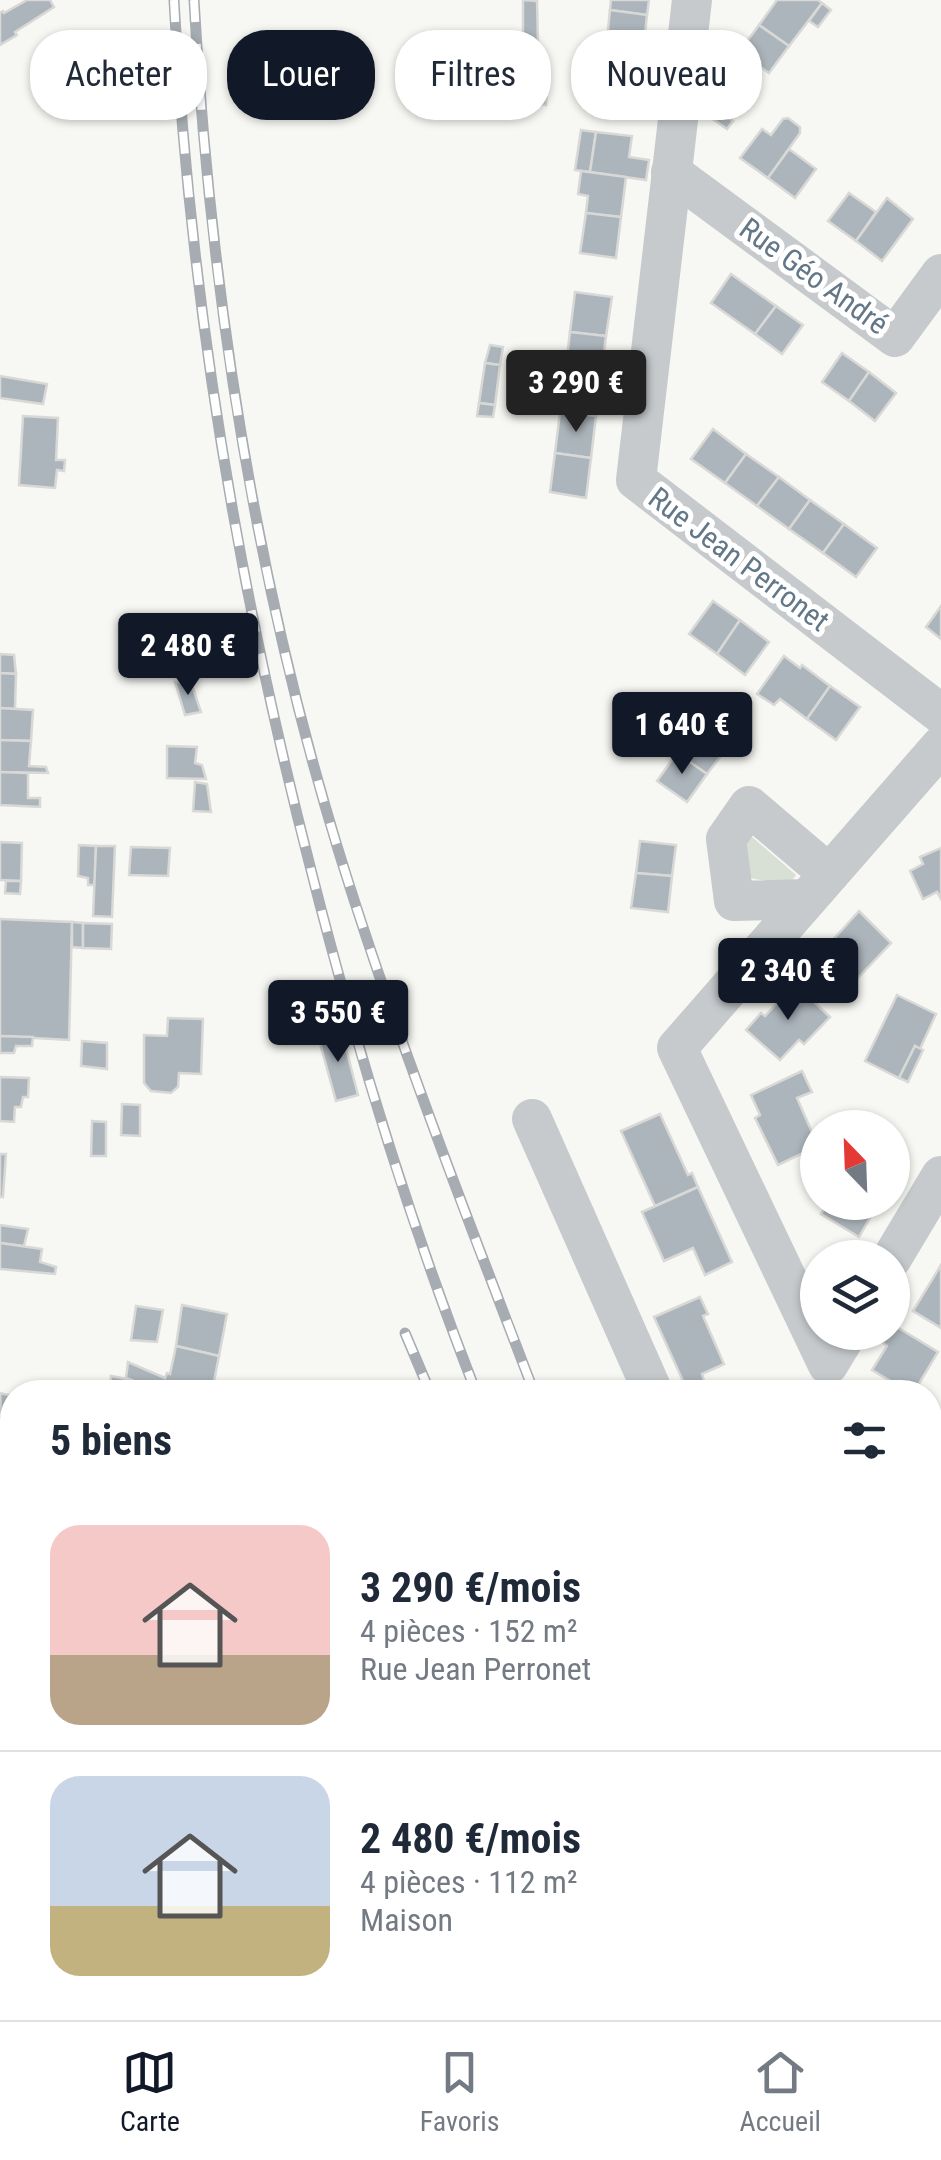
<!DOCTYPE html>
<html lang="fr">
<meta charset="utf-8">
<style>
body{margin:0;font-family:"Roboto Condensed",sans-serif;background:#f2f2f3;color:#1f2937;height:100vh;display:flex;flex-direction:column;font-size:38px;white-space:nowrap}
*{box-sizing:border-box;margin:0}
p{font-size:32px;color:#747a83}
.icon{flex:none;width:55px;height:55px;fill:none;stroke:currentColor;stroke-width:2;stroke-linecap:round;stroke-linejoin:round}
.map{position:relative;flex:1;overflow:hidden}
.panel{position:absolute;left:0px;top:1380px;width:942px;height:640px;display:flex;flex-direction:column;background:#fff;border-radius:40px 40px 0 0;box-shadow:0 2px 8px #0004}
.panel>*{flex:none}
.guide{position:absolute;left:30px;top:30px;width:882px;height:90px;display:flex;gap:20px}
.needle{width:65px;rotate:337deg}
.fabs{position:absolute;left:800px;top:1110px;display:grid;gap:20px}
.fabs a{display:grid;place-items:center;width:110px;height:110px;border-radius:50%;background:#fff;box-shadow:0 2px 8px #0004;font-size:50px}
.price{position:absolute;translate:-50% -85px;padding:0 22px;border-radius:10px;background:#111827;color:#fff;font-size:32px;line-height:65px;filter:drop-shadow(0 2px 5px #0008)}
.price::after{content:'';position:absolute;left:50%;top:60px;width:30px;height:22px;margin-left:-15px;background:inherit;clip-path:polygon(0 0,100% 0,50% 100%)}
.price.selected{background:#222;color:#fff}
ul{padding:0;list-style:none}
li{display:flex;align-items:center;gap:30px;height:250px;padding:0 50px}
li+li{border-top:2px solid #e0e1e3}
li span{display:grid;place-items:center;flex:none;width:280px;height:200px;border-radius:30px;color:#555}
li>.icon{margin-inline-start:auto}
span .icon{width:120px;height:120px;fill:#fffc;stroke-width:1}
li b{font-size:42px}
h2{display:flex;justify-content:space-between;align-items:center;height:120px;padding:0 50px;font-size:42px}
.chip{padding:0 35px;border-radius:40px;background:#fff;box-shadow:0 2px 8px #0004;font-size:35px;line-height:90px}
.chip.selected{background:#111827;color:#fff}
.dock{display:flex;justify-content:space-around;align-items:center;height:140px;border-top:2px solid #e0e1e3;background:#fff;font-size:28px;color:#747a83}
.dock a{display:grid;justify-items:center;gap:5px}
.dock .selected{color:#111827}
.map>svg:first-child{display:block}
.built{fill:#e7e8e6}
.green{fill:#d8dfd4}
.building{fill:#acb5bb;stroke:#d8d8d6;stroke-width:2.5}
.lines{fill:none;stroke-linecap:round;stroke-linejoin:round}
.street{stroke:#c6cacd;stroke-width:40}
.rail-casing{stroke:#a6acb2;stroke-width:11}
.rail{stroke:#fff;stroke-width:8;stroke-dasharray:22;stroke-linecap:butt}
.labels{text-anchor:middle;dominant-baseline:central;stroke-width:10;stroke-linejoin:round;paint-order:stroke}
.street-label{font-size:30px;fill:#637787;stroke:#fff}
</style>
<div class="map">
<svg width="941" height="2020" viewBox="0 0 941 2020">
<rect width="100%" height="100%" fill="#f7f7f3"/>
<polygon class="built" points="158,2008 430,2008 435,2020 157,2020"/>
<g class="green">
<polygon points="751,836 796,875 791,882 760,880 731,874"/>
<polygon points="430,2008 729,2008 736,2020 435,2020"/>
</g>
<g class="building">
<polygon points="27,0 50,0 54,7 15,32 17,35 0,45 0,13 3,11 4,13"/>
<polygon points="523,0 537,1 538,42 523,40"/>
<polygon points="611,0 649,0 647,15 610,10"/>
<polygon points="777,0 818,0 822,3 789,46 759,25"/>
<polygon points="822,3 831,10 818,27 809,21"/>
<polygon points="610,10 647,15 643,54 606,50"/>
<polygon points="759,25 789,46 769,73 739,52"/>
<polygon points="606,50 643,54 638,97 600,92"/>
<polygon points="526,76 548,79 546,105 527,102"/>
<polygon points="721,111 733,121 727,129 714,120"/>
<polygon points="788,118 800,127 800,133 768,178 740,158 762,129 771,135 783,119"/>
<polygon points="581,130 596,132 590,172 575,170"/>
<polygon points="596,132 632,136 629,157 649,160 646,180 590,172"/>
<polygon points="789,149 816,169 795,198 768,178"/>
<polygon points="581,171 626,177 621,217 586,213 588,196 578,194"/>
<polygon points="849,193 876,212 856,241 828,221"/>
<polygon points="887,198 913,219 882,261 856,241"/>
<polygon points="586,213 621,217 616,258 580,253"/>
<polygon points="731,274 776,306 755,334 711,303"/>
<polygon points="575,292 612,297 606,336 570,332"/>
<polygon points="776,306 803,325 782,354 755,334"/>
<polygon points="570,332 606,336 601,377 565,373"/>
<polygon points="490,345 503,347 500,365 485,363"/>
<polygon points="842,353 869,372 849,401 822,382"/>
<polygon points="485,363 500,365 495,405 479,403"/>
<polygon points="869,372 896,393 875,421 849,401"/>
<polygon points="565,373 601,377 596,416 560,412"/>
<polygon points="0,376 47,384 43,404 0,398"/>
<polygon points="479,403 495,405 493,417 477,416"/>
<polygon points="560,412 596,416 591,458 555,453"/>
<polygon points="23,416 58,418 56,460 65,460 64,471 57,470 55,488 19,485"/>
<polygon points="713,429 746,454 725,483 691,459"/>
<polygon points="555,453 591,458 586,498 550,492"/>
<polygon points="746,454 779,477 757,506 725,483"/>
<polygon points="779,477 810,500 789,529 757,506"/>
<polygon points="810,500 844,524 823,553 789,529"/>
<polygon points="844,524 877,548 856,577 823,553"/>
<polygon points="713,601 740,620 717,654 689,634"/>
<polygon points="941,606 941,639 926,627"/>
<polygon points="740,620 769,642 745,675 717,654"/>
<polygon points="0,654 14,655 16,674 0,673"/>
<polygon points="784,656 800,668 802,665 830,686 807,719 780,699 774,705 757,694"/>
<polygon points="0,673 16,674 15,709 0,708"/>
<polygon points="175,682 191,682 201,712 185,715"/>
<polygon points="830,686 860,707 836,740 807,719"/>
<polygon points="0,708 33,710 31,741 0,740"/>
<polygon points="697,725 727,748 707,774 677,753"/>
<polygon points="0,740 31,741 29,766 46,767 48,773 0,772"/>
<polygon points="167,746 197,747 195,763 202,765 206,779 167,778"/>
<polygon points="677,753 707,774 687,802 657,781"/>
<polygon points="0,772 28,773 28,798 40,798 40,807 0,805"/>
<polygon points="195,782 207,784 211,812 193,811"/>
<polygon points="640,841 676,845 672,876 636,873"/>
<polygon points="0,842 22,843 21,881 0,880"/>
<polygon points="79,845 96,846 95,885 88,885 88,878 78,876"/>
<polygon points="96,846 115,846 112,917 93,916"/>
<polygon points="131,847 170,848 168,876 129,875"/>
<polygon points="941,848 941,899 937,892 923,899 910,871 923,864 920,857"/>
<polygon points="636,873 672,876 668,912 631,908"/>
<polygon points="6,881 21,881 20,894 5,893"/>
<polygon points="859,911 891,943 855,981 823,951"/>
<polygon points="0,919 72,922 69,1040 0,1036"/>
<polygon points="72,922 83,923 83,948 72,947"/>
<polygon points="83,923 112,924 111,949 83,948"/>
<polygon points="795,984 830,1017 804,1044 799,1040 780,1060 746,1030 761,1013 765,1016"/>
<polygon points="897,995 936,1014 920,1049 915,1046 899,1078 865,1061"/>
<polygon points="168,1018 203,1019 201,1074 179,1073 178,1087 171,1093 151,1091 144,1083 144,1035 167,1036"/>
<polygon points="341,1029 358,1095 336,1101 318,1036"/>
<polygon points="0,1036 33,1037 32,1046 16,1046 14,1053 0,1053"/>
<polygon points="82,1041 107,1043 107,1069 81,1066"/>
<polygon points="915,1046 923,1050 908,1082 899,1078"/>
<polygon points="802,1071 812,1092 797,1098 818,1146 778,1165 755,1118 760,1115 751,1095"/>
<polygon points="0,1077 29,1078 28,1097 23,1097 21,1107 15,1107 14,1122 0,1121"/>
<polygon points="122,1104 140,1105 140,1136 121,1135"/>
<polygon points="660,1114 688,1175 692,1173 698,1187 655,1206 621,1131"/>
<polygon points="92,1121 106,1122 106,1156 91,1156"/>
<polygon points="0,1154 6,1154 3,1197 0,1197"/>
<polygon points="698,1187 732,1262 705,1275 693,1248 664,1261 642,1212"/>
<polygon points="828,1202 879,1202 859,1237 821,1214"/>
<polygon points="0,1225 28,1229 24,1246 0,1243"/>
<polygon points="0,1243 42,1249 40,1262 56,1267 55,1274 0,1269"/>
<polygon points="941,1265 941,1328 913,1311"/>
<polygon points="700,1297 708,1314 703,1316 724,1364 702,1374 707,1392 688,1392 654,1317"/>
<polygon points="182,1305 227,1314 219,1356 176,1346"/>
<polygon points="136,1306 163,1310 157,1342 131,1340"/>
<polygon points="892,1324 938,1352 914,1392 909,1392 872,1370 887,1346 882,1342 888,1332 892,1332"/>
<polygon points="176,1346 219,1356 212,1392 176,1391 176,1392 160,1392 126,1378 128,1362 165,1378 167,1373 170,1374"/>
<polygon points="111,1376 132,1380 130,1392 110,1392"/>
<polygon points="0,1393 12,1396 12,1412 1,1411"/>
<polygon points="0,1418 12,1420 12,1433 0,1432"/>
<polygon points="0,1452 12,1453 12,1469 0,1468"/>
<polygon points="0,1468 12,1469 12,1498 0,1496"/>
<polygon points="937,1484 941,1486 941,1537 930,1531 930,1496"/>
<polygon points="0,1496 12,1498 11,1521 0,1520"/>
<polygon points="0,1520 11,1521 8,1545 1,1545 1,1548"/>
<polygon points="930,1590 941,1596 941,1656 930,1650"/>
<polygon points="0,1608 12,1609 12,1628 0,1626"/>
<polygon points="0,1661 12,1663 12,1680 0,1676"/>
<polygon points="0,1983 12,1983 12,2008 35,2008 34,2020 0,2020"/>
<polygon points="262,2008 372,2008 369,2020 266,2020"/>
</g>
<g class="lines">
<g class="street">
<polyline points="692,0 636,480 941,714"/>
<polyline points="671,172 895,337 941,274"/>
<polyline points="807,899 734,901 726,839 749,806 829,874"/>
<polyline points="532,1119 653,1392"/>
<polyline points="892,1258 941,1176"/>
<polyline points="848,1332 828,1365 677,1048 941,746"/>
<polyline points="0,1761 12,1744"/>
<polyline points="930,1938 941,1958"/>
</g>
<g class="rail-casing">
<g id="rail">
<path d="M174 0C189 292 237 583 310 866 355 1044 409 1221 476 1392"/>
<path d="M194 0C210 287 253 571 337 846 394 1031 465 1212 534 1392"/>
<polyline points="405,1333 430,1392"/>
<polyline points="764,2008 771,2020"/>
<polyline points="815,2008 822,2020"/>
<polyline points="905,2008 911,2020"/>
</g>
</g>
<use href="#rail" class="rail"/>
</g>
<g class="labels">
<g class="street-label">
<text transform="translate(814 276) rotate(36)">Rue Géo André</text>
<text transform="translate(739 559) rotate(37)">Rue Jean Perronet</text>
</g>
</g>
</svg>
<div class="fabs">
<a><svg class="needle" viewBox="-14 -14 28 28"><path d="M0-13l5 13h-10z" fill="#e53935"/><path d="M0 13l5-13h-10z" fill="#747a83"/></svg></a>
<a><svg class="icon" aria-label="layers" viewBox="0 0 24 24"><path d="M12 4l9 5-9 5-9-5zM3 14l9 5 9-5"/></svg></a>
</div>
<b class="price selected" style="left:576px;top:435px">3 290 €</b>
<b class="price" style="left:188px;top:698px">2 480 €</b>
<b class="price" style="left:682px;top:777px">1 640 €</b>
<b class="price" style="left:788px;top:1023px">2 340 €</b>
<b class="price" style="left:338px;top:1065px">3 550 €</b>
<div class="guide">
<a class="chip">Acheter</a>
<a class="chip selected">Louer</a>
<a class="chip">Filtres</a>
<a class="chip">Nouveau</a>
</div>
<section class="panel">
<h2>5 biens<svg class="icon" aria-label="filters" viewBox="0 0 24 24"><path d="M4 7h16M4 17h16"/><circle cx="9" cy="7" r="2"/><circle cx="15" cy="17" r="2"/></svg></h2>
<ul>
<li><span style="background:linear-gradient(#f6c9c9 65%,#b9a48a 0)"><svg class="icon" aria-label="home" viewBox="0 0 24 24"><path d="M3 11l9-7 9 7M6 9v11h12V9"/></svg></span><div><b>3 290 €/mois</b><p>4 pièces · 152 m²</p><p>Rue Jean Perronet</p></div></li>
<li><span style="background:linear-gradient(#c9d6e8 65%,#c2b280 0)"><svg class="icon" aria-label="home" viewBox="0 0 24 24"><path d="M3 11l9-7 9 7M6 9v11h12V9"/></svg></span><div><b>2 480 €/mois</b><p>4 pièces · 112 m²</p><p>Maison</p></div></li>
</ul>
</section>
</div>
<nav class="dock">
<a class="selected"><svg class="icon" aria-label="map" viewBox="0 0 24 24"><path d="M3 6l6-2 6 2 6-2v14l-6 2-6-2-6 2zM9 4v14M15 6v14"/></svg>Carte</a>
<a><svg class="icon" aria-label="saved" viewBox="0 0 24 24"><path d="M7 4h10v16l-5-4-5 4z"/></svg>Favoris</a>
<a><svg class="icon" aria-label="home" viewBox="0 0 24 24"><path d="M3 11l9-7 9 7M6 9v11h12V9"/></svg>Accueil</a>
</nav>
